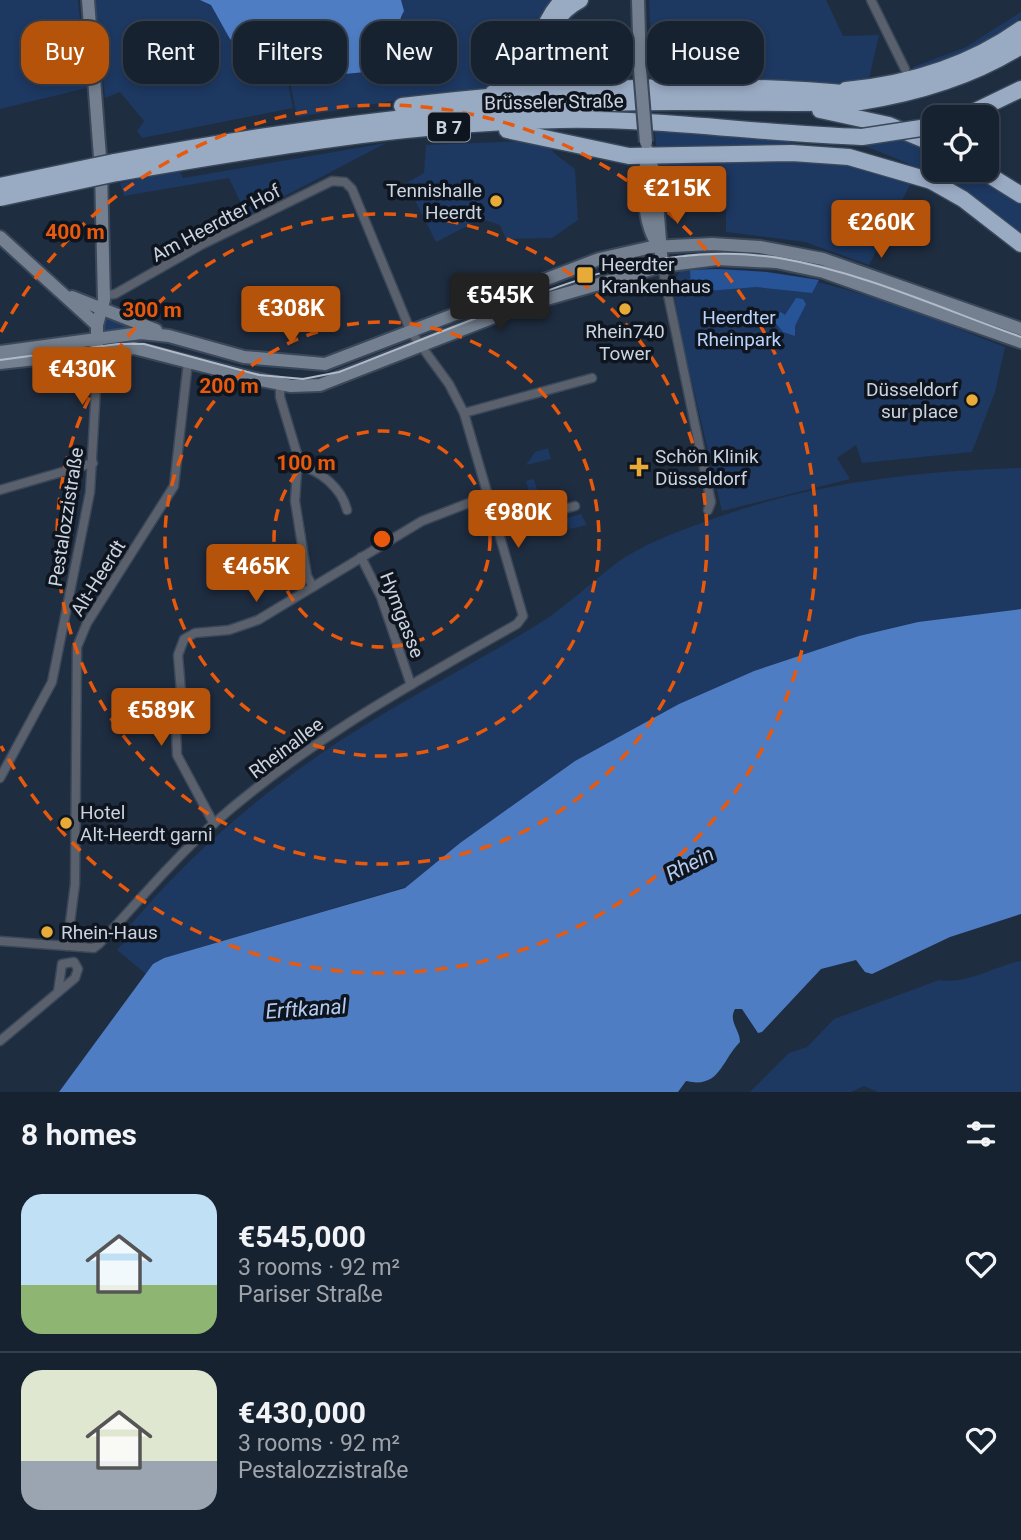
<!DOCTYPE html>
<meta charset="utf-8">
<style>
body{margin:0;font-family:Roboto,sans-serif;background:#202a39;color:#f1f3f6;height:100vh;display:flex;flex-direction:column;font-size:26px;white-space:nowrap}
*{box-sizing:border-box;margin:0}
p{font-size:23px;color:#9ea4ab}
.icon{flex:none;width:38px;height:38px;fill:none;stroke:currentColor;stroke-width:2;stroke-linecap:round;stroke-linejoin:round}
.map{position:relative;height:1092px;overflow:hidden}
.side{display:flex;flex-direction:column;background:#172231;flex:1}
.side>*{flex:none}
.guide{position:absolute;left:21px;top:21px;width:980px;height:63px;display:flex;gap:14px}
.fabs{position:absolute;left:922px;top:105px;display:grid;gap:14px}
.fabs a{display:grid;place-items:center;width:77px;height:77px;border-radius:14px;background:#172231;box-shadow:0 4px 10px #0003,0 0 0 2px #363f4d;font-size:35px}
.price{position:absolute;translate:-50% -60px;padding:0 16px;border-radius:7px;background:#b45309;color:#fff;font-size:23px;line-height:46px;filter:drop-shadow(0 2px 4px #0008)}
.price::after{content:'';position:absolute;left:50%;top:42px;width:21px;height:16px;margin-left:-10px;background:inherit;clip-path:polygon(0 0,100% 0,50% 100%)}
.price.current{background:#222;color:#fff}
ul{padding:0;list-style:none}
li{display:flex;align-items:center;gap:21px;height:175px;padding:0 21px}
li+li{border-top:2px solid #363f4d}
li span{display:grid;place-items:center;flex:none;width:196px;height:140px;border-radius:21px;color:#555}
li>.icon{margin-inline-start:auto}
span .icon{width:84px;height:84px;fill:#fffc;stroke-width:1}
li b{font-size:30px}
h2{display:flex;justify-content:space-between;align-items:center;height:84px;padding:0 21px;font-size:30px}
.tag{padding:0 24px;border-radius:21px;background:#172231;box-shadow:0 4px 10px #0003,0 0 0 2px #363f4d;font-size:24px;line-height:63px}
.tag.current{background:#b45309;color:#fff}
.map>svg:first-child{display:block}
.green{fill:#1d3861}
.forest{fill:#275397}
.water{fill:#4e7dc4}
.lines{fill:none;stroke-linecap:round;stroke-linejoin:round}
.street-casing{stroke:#3a485a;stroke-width:11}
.secondary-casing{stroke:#3a485a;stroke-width:16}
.highway-casing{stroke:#3a485a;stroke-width:19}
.street{stroke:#5b616c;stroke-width:8}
.secondary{stroke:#747f8f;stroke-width:12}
.highway{stroke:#99aac3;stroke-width:16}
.tram{stroke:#b0bac8;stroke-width:2}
.secondary-bridge-casing{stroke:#3a485a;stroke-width:16;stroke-linecap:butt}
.highway-bridge-casing{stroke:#3a485a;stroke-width:19;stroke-linecap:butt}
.secondary-bridge{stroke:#747f8f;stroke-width:12}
.highway-bridge{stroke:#99aac3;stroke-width:16}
.ring{fill:none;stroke:#e8590c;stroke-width:3.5;stroke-dasharray:12 9}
.poi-dot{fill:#e9ab38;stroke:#0f151e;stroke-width:2.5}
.labels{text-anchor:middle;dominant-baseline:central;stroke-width:7;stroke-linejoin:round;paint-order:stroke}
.shield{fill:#0f151e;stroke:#929aa6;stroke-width:2}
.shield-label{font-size:18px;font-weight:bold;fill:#cad3e0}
.street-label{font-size:19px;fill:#cad3e0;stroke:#0f151e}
.poi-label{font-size:19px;fill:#cad3e0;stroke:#0f151e;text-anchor:start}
.park-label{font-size:19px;fill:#b8d2f9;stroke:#0f151e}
.water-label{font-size:21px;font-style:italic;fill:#b2cbf1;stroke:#0f151e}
.centre{fill:#e8590c;stroke:#0f151e;stroke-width:3.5}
.ring-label{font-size:21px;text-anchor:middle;font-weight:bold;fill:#e8590c;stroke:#0f151e;stroke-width:7;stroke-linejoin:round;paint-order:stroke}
</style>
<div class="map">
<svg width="1021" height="1092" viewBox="0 0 1021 1092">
<rect width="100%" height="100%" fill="#1f2d41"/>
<g class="green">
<polygon points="0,0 78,0 87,88 0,109"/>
<polygon points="95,0 555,0 525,65 495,88 415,97 297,117 290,83 228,41 288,83 293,108 142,138 137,131 144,121 120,92 105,98"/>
<polygon points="649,0 826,0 843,36 879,35 869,79 856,88 653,84"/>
<polygon points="1021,12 1021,18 979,45 915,72 913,67 966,47"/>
<polygon points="654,126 790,139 793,157 834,158 913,179 869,265 805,242 726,232 726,205 668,205 666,189 660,179"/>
<path d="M912 138 934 149V170H973L1021 199V236C974 189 909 162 848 140Z"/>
<polygon points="546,140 554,153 575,169 578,220 552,238 506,239 500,225 481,219 436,242 406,183 424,173 426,145"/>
<polygon points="386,143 247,216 229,178 124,196 120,183 179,170 183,178"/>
<path d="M716 269C819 270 911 311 1005 347L995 392 972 452 862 463 856 445 837 458 850 479 722 511 679 327 673 283 680 271Z"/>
<polygon points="108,317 144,329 102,335 102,321"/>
<polygon points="548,448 551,459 526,465 535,452"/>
<path d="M1021 468V609L918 622 859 636 754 671 679 704 575 761 460 843 406 887 164 958 146 974 117 950 124 942 119 939C188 853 276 779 370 722 427 687 487 656 543 621 569 604 590 583 614 565 640 545 674 533 704 522 805 484 914 471 1021 468Z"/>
<polygon points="534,479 542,509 534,511 526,481"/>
<polygon points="581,514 587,525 569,529 566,518"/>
<path d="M1021 961V1092H878L864 1086 851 1092H750L789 1053 807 1047 834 1019 939 980C968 985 994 966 1021 961Z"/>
</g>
<g class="forest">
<polygon points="716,269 767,272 819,280 812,293 756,287 696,292 691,287 690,270"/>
<polygon points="796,298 803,299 806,304 795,326 795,336 783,332 771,318 781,312 785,315"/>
</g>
<g class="water">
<path d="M200 0H401L404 11C394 28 404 37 385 53L387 63 377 71 322 76 295 84 262 64 258 56 230 39 211 5Z"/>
<path d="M1021 609V914L950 937 872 974 865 972 856 960 821 969 762 1032 758 1033 742 1009H735C728 1021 740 1030 740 1042 721 1061 720 1089 686 1081L678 1092H59L153 964 164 958 405 888 460 843 575 761 679 704 754 671 859 636 918 622Z"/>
</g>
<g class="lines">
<g class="street-casing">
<g id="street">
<polyline points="871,0 905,69"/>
<polyline points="662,266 711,502 708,510"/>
<polyline points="280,384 280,397 298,457 295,501 307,576 313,587"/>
<polyline points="464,413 592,378"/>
<path d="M298 466C320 469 342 489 347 510"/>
<polyline points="0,490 93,463"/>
<polyline points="496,528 575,506"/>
<polyline points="361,557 381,597 411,685"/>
<polyline points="0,778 52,682 90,492 98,352"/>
<polyline points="214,824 177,755 176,728 183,716 178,655 184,639 195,633 229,630 258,620 422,521 487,496"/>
<path d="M0 941 94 948 99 944C136 904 171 862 212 825 304 743 411 684 517 624L523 616 464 413 449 384 411 332 352 189 345 182 332 181 201 245 115 294 107 295 104 292"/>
<polyline points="67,946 75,884 77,647 87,623 174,486 188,362"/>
<polyline points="0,1041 75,978 78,969 74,962 62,964 58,992"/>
</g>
</g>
<g class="secondary-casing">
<g id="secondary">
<polyline points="88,0 101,170 104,300 97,325 97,345"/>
<polyline points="638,0 640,69"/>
<polyline points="647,150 655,177 662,266"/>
<path d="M647 158C643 184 642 224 659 246"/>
<polyline points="0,237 97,325"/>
<polyline points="72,297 156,330"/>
<polyline points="0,352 141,333 169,336 244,357 325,364 599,259 652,247 712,244 760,247 823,259 1021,329"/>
<polyline points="0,363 134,348 251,378 291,386 320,385 522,306 662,266 717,259 776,262 824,272 1021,342"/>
</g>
</g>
<g class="highway-casing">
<g id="highway">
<path d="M580 0C535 24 543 75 592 88"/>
<path d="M846 90C909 84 969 66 1021 29"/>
<path d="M493 93C545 76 530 33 563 0"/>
<path d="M402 106C551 88 705 80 854 94"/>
<polyline points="820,110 889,125 934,144"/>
<polyline points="963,117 1021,89"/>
<polyline points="507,130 629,156 792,153 849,157 935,182"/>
<path d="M114 162C278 131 443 108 610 103 693 100 777 105 860 102 917 93 972 77 1021 46"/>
<polyline points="981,170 1021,195"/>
<path d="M117 173C263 148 411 123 560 120 661 118 761 134 862 137"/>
<polyline points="926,178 963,199 1021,244"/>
</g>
</g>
<use href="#street" class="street"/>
<use href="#secondary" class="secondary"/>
<use href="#highway" class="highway"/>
<path class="tram" d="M0 360 118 344H144L259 375 303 379 339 372C388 353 437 333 487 314 582 276 675 241 779 258 862 272 942 309 1021 337"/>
<g class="secondary-bridge-casing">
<polyline id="secondary-bridge" points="640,69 646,142"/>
</g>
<g class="highway-bridge-casing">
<g id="highway-bridge">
<polyline points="862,137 934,126"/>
<polyline points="0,186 114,162"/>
<polyline points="0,198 117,173"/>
</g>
</g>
<use href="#secondary-bridge" class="secondary-bridge"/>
<use href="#highway-bridge" class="highway-bridge"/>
</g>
<g class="ring">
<circle cx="382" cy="539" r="108"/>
<circle cx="382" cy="539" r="217"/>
<circle cx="382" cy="539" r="325"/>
<path d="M1 332A434 434 0 1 1 1 746"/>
</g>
<g class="poi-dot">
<circle cx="496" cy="201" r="7"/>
<rect x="576" y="266" width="18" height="18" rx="3.5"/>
<circle cx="625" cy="309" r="7"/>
<circle cx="972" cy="400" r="7"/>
<path d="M635.5 456.5h7v7h7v7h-7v7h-7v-7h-7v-7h7z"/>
<circle cx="66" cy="823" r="7"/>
<circle cx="47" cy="932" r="7"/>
</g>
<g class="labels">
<rect class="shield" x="428" y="112.5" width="42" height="29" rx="5"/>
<g class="shield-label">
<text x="449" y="127">B 7</text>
</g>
<g class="street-label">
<text transform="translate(554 102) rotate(-1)">Brüsseler Straße</text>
<text transform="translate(216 223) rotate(-28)">Am Heerdter Hof</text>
<text transform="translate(66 517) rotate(-81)">Pestalozzistraße</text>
<text transform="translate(98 578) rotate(-58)">Alt-Heerdt</text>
<text transform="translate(402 615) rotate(69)">Hymgasse</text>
<text transform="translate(286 748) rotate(-37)">Rheinallee</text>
</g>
<g class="poi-label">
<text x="482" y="190" text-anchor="end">Tennishalle<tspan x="482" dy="22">Heerdt</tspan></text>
<text x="601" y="264">Heerdter<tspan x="601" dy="22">Krankenhaus</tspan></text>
<text x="625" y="331" text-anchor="middle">Rhein740<tspan x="625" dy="22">Tower</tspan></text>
<text x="958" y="389" text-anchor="end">Düsseldorf<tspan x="958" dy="22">sur place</tspan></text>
<text x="655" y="456">Schön Klinik<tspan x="655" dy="22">Düsseldorf</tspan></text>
<text x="80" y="812">Hotel<tspan x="80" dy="22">Alt-Heerdt garni</tspan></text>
<text x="61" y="932">Rhein-Haus</text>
</g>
<g class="park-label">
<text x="739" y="317">Heerdter<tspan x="739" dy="22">Rheinpark</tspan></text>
</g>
<g class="water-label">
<text transform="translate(690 864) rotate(-27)">Rhein</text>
<text transform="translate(306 1009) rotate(-4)">Erftkanal</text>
</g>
</g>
<circle cx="382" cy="539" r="10" class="centre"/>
<g class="ring-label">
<text x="75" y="239">400 m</text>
<text x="152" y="317">300 m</text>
<text x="229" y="393">200 m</text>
<text x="306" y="470">100 m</text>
</g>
</svg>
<div class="fabs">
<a><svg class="icon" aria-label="locate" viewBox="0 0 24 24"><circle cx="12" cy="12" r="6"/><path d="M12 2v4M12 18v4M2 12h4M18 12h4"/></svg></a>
</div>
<b class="price" style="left:677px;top:226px">€215K</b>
<b class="price" style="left:881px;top:260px">€260K</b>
<b class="price current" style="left:500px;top:333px">€545K</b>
<b class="price" style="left:291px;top:346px">€308K</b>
<b class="price" style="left:82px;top:407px">€430K</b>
<b class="price" style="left:518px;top:550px">€980K</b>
<b class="price" style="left:256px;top:604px">€465K</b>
<b class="price" style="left:161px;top:748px">€589K</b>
<div class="guide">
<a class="tag current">Buy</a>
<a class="tag">Rent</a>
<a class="tag">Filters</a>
<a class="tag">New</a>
<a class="tag">Apartment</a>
<a class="tag">House</a>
</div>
</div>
<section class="side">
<h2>8 homes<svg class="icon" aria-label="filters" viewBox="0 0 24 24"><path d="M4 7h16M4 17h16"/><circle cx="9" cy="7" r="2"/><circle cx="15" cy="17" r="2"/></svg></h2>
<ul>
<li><span style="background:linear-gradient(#bfe0f5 65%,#8fb573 0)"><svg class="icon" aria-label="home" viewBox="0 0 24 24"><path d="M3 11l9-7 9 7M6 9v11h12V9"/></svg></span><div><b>€545,000</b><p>3 rooms · 92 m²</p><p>Pariser Straße</p></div><svg class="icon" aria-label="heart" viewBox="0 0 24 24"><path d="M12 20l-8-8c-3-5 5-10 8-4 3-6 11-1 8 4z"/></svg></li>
<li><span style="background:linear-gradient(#dfe7d0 65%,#9aa5b1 0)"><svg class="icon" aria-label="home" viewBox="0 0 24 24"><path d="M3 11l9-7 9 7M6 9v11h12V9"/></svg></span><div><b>€430,000</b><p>3 rooms · 92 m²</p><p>Pestalozzistraße</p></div><svg class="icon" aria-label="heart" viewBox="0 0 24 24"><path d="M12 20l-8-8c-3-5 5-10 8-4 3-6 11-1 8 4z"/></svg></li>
</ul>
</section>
